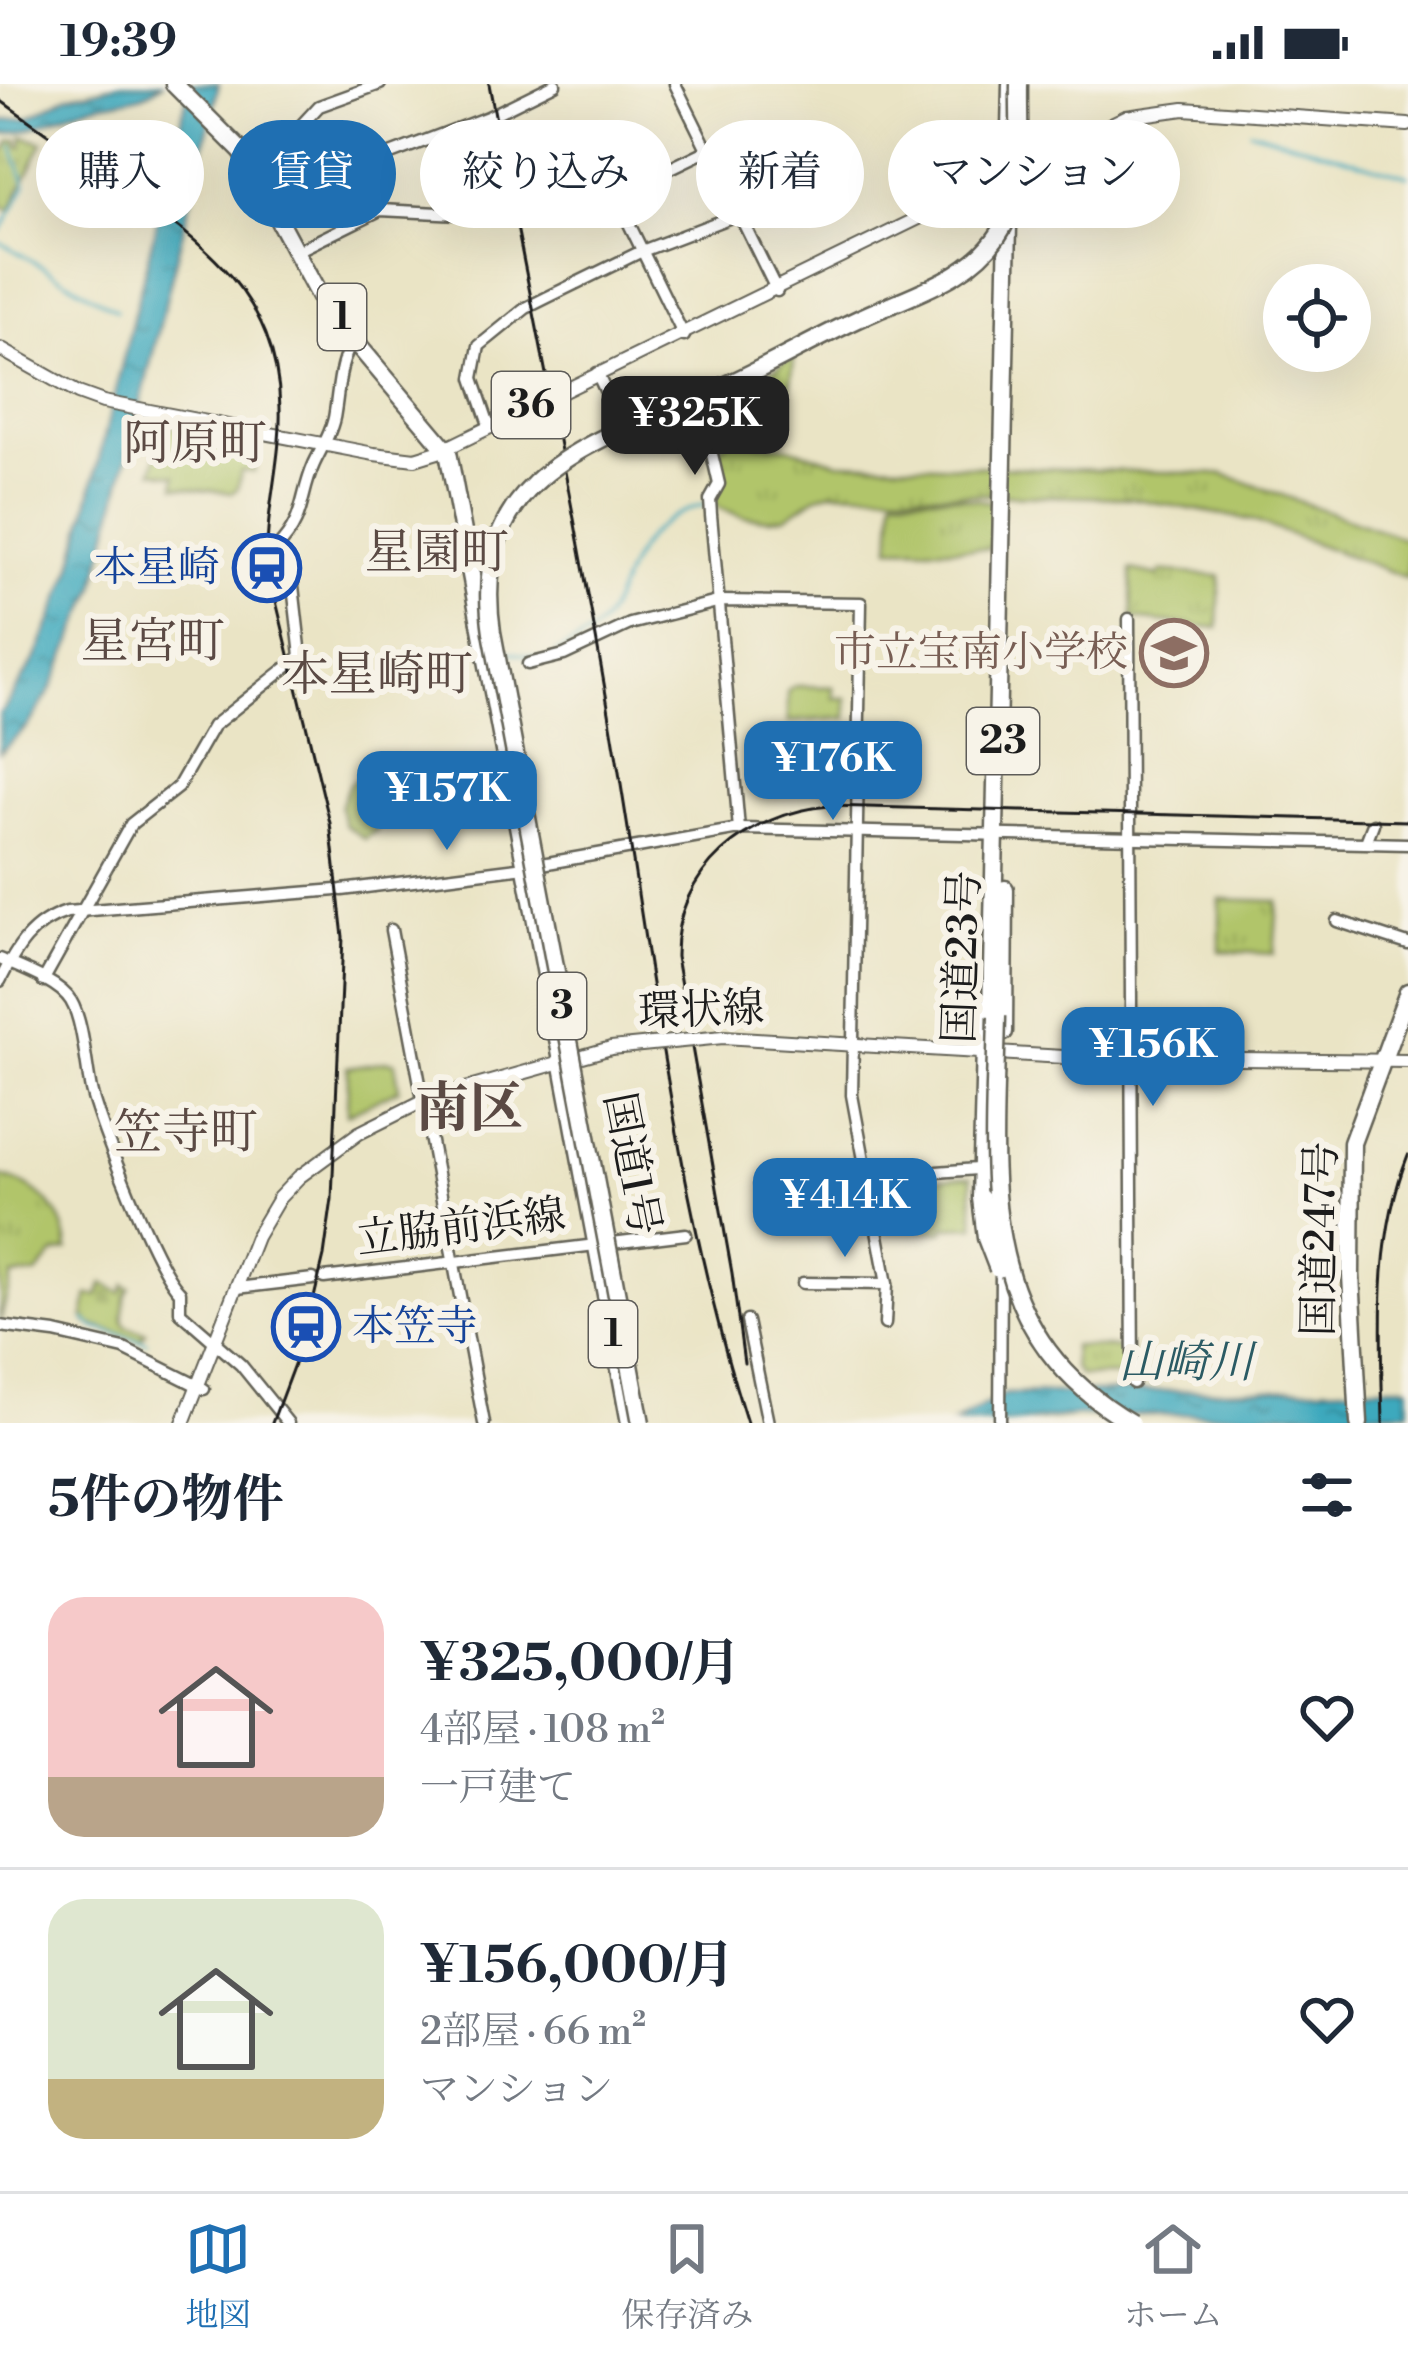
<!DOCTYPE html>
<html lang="ja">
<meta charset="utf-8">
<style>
body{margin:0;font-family:"Libre Bodoni","Noto Serif JP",serif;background:#f2f2f3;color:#1f2937;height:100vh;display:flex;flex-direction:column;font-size:45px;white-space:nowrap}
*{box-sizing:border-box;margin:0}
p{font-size:39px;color:#747a83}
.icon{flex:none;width:66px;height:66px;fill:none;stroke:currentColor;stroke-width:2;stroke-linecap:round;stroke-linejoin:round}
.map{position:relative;height:1339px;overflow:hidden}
.details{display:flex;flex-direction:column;background:#fff;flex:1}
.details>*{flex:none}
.banner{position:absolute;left:36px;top:36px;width:1338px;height:108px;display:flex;gap:24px}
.fabs{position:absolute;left:1263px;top:180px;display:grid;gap:24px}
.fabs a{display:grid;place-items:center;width:108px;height:108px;border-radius:50%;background:#fff;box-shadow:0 12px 48px #0002;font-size:60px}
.price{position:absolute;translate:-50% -102px;padding:0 27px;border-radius:24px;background:#1f6fb2;color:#fff;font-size:39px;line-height:78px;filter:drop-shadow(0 3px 6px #0008)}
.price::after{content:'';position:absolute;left:50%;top:72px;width:36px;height:27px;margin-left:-18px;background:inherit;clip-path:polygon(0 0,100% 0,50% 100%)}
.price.selected{background:#222;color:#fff}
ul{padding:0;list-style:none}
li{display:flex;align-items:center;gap:36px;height:300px;padding:0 48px}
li+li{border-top:3px solid #e0e1e3}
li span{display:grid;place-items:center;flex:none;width:336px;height:240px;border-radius:36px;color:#555}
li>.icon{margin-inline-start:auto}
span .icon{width:144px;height:144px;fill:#fffc;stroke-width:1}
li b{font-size:51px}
h2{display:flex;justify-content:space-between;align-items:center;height:144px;padding:0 48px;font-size:51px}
.tag{padding:0 42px;border-radius:54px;background:#fff;box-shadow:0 12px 48px #0002;font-size:42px;line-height:108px}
.tag.selected{background:#1f6fb2;color:#fff}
.status{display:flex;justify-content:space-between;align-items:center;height:84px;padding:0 60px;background:#fff;direction:ltr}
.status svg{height:33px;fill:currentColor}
.menu{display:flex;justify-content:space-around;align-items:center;height:168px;border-top:3px solid #e0e1e3;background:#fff;font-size:33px;color:#747a83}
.menu a{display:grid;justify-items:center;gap:6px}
.menu .selected{color:#1f6fb2}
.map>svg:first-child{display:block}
.green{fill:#b1c56a;stroke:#667043;stroke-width:3}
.cemetery{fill:url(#cemetery-stones);stroke:#667043;stroke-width:3}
.park{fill:url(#park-tufts);stroke:#667043;stroke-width:3}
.water{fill:url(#water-ripples);stroke:#2c626c;stroke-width:3}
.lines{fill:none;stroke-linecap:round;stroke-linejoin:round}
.stream{stroke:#3da9bd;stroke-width:3}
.secondary-casing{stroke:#646257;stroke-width:15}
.primary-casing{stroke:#646257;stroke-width:16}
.highway-casing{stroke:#646257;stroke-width:21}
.secondary{stroke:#fff;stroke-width:10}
.primary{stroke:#fff;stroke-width:12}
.highway{stroke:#fff;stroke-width:16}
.rail{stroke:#1c1c1c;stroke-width:3}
.primary-bridge-casing{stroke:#646257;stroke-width:16;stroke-linecap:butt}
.highway-bridge-casing{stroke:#646257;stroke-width:21;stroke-linecap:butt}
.primary-bridge{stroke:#fff;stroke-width:12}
.highway-bridge{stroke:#fff;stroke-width:16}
.labels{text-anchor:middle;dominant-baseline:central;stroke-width:12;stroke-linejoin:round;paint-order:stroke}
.shield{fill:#f7f3e8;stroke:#5e5c59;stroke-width:3}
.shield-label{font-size:39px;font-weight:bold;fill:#1c1c1c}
.transit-label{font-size:42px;fill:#164399;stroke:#f7f3e8;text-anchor:end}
.education-label{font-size:42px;fill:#785e54;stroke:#f7f3e8;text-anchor:end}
.street-label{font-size:42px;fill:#1c1c1c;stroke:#f7f3e8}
.water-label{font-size:45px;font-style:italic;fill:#2b5b64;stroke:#f7f3e8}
.quarter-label{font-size:48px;fill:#5b4a44;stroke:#f7f3e8}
.district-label{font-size:54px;font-weight:bold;fill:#5b4a44;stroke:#f7f3e8}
</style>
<div class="status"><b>19:39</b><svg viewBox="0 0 49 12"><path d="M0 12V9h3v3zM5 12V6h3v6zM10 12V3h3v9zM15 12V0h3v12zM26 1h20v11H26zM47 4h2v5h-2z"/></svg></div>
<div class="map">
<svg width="1408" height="1339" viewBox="0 0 1408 1339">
<defs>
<pattern id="cemetery-stones" width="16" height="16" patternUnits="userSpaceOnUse" patternTransform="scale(3)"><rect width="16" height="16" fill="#b1c56a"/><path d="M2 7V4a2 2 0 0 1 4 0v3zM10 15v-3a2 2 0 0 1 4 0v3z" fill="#98a95b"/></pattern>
<pattern id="park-tufts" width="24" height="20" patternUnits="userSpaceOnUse" patternTransform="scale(3)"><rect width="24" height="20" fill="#b1c56a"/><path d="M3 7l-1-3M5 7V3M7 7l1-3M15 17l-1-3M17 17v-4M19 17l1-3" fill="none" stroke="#98a95b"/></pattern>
<pattern id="water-ripples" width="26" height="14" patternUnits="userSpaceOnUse" patternTransform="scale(3)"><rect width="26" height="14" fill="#3da9bd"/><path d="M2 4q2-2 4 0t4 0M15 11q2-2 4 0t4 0" fill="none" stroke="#328999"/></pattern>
</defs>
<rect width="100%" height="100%" fill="#f7f3e8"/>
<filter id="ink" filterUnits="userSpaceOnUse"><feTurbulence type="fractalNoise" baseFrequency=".00833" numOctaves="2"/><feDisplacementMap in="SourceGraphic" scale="24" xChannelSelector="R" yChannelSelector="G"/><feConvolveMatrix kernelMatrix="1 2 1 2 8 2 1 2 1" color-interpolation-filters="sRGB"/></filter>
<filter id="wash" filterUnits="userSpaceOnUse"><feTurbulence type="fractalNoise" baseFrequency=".004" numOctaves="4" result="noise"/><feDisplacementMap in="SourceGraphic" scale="48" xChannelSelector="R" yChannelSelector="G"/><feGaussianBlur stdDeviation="2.7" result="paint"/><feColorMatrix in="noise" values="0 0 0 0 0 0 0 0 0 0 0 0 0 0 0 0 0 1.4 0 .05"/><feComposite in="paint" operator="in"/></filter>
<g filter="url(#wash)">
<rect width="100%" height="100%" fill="#eae4c5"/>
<g class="green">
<polygon points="163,342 258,360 254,388 241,387 238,404 232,409 175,402 176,391 153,387"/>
<polygon points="797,602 834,603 834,614 847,614 847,634 788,638 788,607"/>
<polygon points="356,696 379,705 378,745 365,755 345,741 340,723 349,700"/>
<polygon points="386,977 395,978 399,1005 347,1030 348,983"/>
<polygon points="971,1092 975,1142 945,1143 944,1148 885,1148 878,1106 883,1098"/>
</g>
<path class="cemetery" d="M103 1199 121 1209 125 1201 130 1204C123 1213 126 1216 124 1227 121 1246 129 1243 146 1249L140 1256 88 1240 84 1234 88 1211 98 1212Z"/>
<g class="park">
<polygon points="23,52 43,58 10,127 0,121 0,75 10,57 18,56 17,62 22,63"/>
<path d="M795 269 783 356 726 352 713 364 700 359 701 344 668 347 653 340 659 331C715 317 750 307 795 269Z"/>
<polygon points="730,356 788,363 838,378 1223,390 1408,456 1408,494 1251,436 1130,414 832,407 815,413 786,433 771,435 743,433 715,422 716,368"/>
<polygon points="894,412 951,412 993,418 994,465 891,463"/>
<polygon points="1131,486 1159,492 1161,487 1220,492 1218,544 1133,535"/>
<polygon points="1220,815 1278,817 1274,870 1220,867"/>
<path d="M0 1092C38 1102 65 1125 68 1166L54 1170 37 1190 12 1192 0 1238Z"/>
<polygon points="1073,1262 1130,1264 1130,1292 1080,1292 1074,1284"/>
</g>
<g class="water">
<path d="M122 0H162C141 18 116 15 90 22 59 29 33 50 0 50V37L27 34 67 12Z"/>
<polygon points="190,0 219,0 95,505 51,606 28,642 0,668 0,630 36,574 73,482"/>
<polygon points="1408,1302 1408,1327 1076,1332 1009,1339 954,1339 1005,1310"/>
</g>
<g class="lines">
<g class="stream">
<polyline points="1250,46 1408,92"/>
<polyline points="0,148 26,102 12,62"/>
<polyline points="0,158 117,226"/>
<polyline points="504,567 535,573"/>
<path d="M556 568C576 559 599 549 609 528 635 473 640 438 706 420"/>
<polyline points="262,610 297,584"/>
<polyline points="85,1236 93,1243 147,1259"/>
</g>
</g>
</g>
<g filter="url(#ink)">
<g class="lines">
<g class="secondary-casing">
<g id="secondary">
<polyline points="675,0 777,207"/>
<polyline points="256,90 319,22 380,0"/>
<polyline points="615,111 684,252"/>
<polyline points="274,114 488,33 555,0"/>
<polyline points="295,168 380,126 479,131 615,111 708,66"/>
<polyline points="597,289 613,323 685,358 711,366 719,400 710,416 711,431 739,745"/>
<polyline points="489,341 473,294 479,262 526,224 546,214 642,167 739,130"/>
<polyline points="1129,535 1133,1299"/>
<polyline points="528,580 564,571 630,540 721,517 861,519 852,1011 887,1200 885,1240"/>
<polyline points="1366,758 1373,740"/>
<polyline points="342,806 525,783 739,745 1408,760"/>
<polyline points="1337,837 1408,860"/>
<polyline points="391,846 484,1339"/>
<path d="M0 875C20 884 60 898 71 917 83 937 86 982 91 1006 100 1043 156 1185 180 1208V1228L241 1281 288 1339"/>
<path d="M0 897C16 865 31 839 67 828L337 806"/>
<path d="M43 897 131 740 178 703 213 642 301 572 291 484 277 464C306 434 299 414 314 380 322 363 333 346 335 328 339 304 339 276 354 256"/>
<polyline points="760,1101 977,1085"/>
<polyline points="324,1194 686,1150"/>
<polyline points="803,1199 887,1200"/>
<polyline points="237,1204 313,1195"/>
<polyline points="747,1237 768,1339"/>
<polyline points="0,1242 55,1249 124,1265 204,1305"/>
<polyline points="1000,1339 1001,1181"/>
</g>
</g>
<g class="primary-casing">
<g id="primary">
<polyline points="0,265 78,309 103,318 374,370 415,375 441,367 1126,33 1184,25 1408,41"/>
<polyline points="806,958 1064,973 1408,977"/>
<polyline points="183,1339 256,1153 279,1114 299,1093 359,1049 423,1017 611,964"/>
</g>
</g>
<g class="highway-casing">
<g id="highway">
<polyline points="174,0 242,68 324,221 448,368 630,1339"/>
<polyline points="991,933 1011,0"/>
<polyline points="1004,948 1005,805"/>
<polyline points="981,1114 986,923"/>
<polyline points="1359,1339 1351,1191 1352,1059 1408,908"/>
</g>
</g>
<use href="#secondary" class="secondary"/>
<use href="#primary" class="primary"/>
<use href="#highway" class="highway"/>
<g class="rail">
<path d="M489 0C532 223 579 446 616 670 653 893 678 1123 747 1339"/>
<path d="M0 16C40 45 81 73 121 101 204 160 277 211 280 323 282 376 265 427 267 480L330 739 343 853 332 1115 324 1172 305 1251 272 1339"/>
<path d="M744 1279 732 1189 676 873C675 786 748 729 829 722L1408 737"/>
<path d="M1383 1339C1381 1248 1374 1157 1408 1071"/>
</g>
<g class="primary-bridge-casing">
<polyline id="primary-bridge" points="611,964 723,953 806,958"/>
</g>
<g class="highway-bridge-casing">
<g id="highway-bridge">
<path d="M997 932C994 1091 970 1244 1131 1339"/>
<polyline points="981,1114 986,1154 998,1185"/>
<path d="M641 1339 492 548C468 388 597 357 713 307 769 283 820 251 876 227 922 207 977 190 1003 143 1025 102 1018 45 1019 0"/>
</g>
</g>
<use href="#primary-bridge" class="primary-bridge"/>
<use href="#highway-bridge" class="highway-bridge"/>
</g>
</g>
<defs>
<g id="station-ring" transform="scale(3.45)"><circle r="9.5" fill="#f7f3e8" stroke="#1a4fb4" stroke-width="1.5"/><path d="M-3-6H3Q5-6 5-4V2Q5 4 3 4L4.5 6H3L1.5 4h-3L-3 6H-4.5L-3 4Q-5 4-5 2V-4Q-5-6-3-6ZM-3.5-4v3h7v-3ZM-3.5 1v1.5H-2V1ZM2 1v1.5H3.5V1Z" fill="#1a4fb4"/></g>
<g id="school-ring" transform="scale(3.45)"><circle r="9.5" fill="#f7f3e8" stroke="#8d6e63" stroke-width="1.5"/><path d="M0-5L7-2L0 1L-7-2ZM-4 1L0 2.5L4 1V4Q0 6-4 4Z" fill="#8d6e63"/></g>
</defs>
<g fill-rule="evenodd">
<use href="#station-ring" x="267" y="484"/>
<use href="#school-ring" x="1174" y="569"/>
<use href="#station-ring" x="306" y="1243"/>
</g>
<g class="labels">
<g class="shield">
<rect x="318" y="200" width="48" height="66" rx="9"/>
<rect x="492" y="288" width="78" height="66" rx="9"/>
<rect x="967" y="624" width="72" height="66" rx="9"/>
<rect x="538" y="889" width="48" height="66" rx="9"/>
<rect x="589" y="1217" width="48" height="66" rx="9"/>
</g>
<g class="shield-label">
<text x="342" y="233">1</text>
<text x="531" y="321">36</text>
<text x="1003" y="657">23</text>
<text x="562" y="922">3</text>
<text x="613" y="1250">1</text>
</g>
<g class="transit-label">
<text x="220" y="484">本星崎</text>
<text x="352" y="1243" text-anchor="start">本笠寺</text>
</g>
<g class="education-label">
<text x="1128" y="569">市立宝南小学校</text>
</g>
<g class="street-label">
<text transform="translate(963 873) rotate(-88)">国道23号</text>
<text transform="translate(701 927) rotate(-2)">環状線</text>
<text transform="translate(631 1080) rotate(79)">国道1号</text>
<text transform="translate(461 1144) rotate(-7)">立脇前浜線</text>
<text transform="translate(1321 1155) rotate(-89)">国道247号</text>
</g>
<g class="water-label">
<text x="1186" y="1279">山崎川</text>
</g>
<g class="quarter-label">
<text x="195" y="361">阿原町</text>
<text x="437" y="470">星園町</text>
<text x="153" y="559">星宮町</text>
<text x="377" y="592">本星崎町</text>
<text x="186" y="1050">笠寺町</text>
</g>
<g class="district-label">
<text x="469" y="1026">南区</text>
</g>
</g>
</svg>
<div class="fabs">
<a><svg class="icon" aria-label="locate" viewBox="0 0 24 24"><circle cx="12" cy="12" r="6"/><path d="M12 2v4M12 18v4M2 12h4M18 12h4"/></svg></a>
</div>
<b class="price selected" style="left:695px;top:394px">¥325K</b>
<b class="price" style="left:833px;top:739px">¥176K</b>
<b class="price" style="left:447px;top:769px">¥157K</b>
<b class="price" style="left:1153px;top:1025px">¥156K</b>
<b class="price" style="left:845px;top:1176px">¥414K</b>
<div class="banner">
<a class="tag">購入</a>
<a class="tag selected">賃貸</a>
<a class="tag">絞り込み</a>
<a class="tag">新着</a>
<a class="tag">マンション</a>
</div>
</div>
<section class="details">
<h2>5件の物件<svg class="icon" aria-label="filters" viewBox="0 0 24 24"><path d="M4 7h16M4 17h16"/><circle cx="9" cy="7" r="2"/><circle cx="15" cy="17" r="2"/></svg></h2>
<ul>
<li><span style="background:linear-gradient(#f6c9c9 75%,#b9a48a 0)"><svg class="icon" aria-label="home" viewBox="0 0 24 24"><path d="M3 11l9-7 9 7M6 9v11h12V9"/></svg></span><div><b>¥325,000/月</b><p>4部屋 · 108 m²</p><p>一戸建て</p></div><svg class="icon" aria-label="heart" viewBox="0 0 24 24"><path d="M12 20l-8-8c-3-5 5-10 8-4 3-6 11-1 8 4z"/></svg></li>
<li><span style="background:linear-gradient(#dfe7d0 75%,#c2b280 0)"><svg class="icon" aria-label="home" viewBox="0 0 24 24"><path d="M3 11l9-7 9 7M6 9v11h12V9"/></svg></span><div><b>¥156,000/月</b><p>2部屋 · 66 m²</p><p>マンション</p></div><svg class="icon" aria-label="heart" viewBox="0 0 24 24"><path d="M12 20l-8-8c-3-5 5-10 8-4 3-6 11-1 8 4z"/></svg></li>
</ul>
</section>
<nav class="menu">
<a class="selected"><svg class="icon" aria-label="map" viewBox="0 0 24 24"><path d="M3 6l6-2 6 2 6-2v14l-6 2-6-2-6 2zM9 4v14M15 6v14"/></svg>地図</a>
<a><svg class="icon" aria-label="saved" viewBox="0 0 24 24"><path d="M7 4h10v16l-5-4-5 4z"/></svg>保存済み</a>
<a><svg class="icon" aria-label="home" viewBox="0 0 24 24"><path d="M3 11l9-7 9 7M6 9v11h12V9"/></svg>ホーム</a>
</nav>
